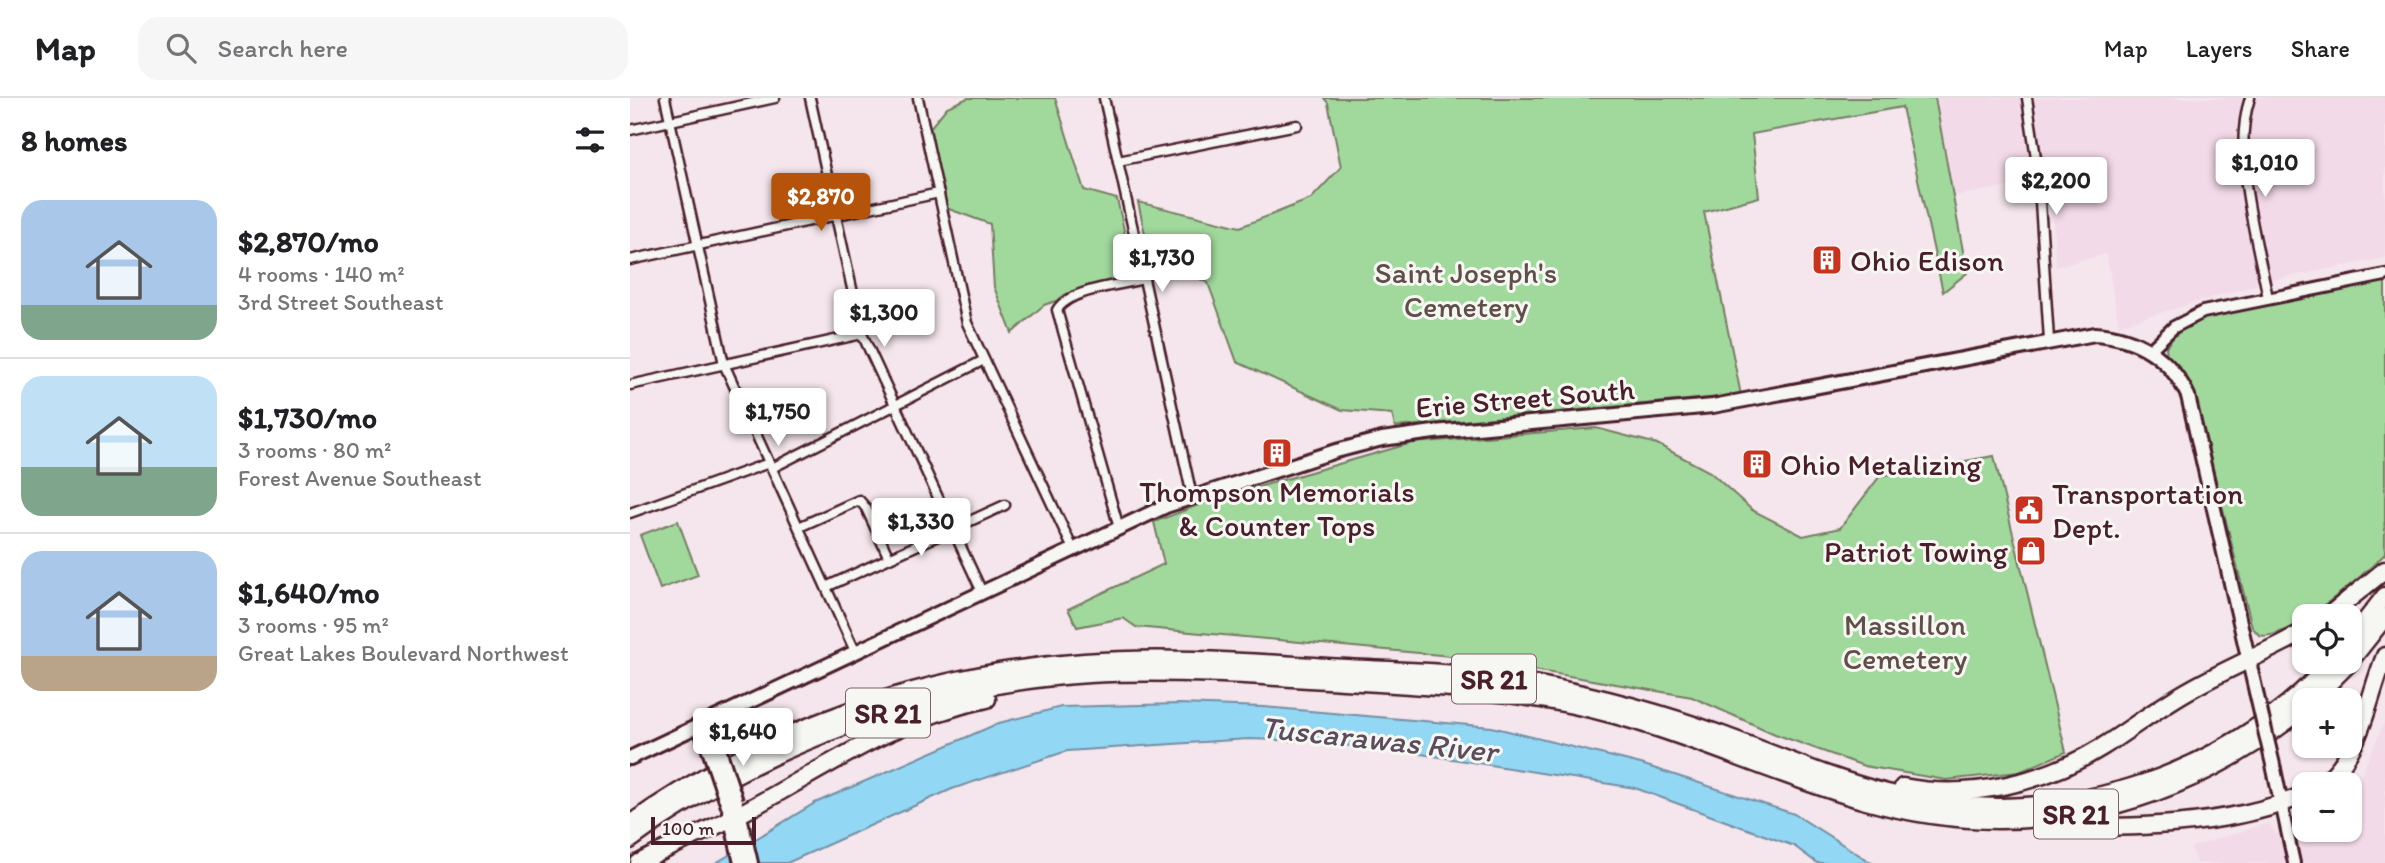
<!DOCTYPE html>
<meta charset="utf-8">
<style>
body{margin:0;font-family:Itim,sans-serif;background:#f6f6f6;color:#202124;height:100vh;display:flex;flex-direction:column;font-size:26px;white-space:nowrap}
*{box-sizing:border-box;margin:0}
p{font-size:23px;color:#757577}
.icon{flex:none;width:38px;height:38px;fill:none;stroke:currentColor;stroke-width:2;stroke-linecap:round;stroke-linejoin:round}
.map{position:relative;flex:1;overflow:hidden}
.side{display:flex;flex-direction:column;background:#fff;width:630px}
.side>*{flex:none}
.controls{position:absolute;left:1662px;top:506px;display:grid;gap:14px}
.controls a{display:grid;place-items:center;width:70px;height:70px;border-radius:14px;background:#fff;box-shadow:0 2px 5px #0004;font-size:35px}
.scale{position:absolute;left:21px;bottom:18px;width:105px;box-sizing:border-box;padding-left:7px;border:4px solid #4a1f2b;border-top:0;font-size:19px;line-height:24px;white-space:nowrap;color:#4a1f2b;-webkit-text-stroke:5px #f6f6f2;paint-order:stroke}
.price{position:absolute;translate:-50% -60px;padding:0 16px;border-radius:7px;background:#fff;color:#222;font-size:23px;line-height:46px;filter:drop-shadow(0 2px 4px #0008)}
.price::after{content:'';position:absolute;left:50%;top:42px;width:21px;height:16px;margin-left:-10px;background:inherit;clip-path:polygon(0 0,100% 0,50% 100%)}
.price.on{background:#b45309;color:#fff}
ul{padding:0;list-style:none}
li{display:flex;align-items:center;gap:21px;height:175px;padding:0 21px}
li+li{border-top:2px solid #e0e0e0}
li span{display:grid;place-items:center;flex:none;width:196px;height:140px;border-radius:21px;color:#555}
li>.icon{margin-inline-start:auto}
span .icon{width:84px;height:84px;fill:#fffc;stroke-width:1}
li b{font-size:30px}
h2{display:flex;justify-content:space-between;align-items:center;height:84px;padding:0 21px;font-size:30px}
header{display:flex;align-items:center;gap:42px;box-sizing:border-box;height:98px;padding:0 35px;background:#fff;border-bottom:2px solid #e0e0e0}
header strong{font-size:33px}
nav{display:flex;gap:38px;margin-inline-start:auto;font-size:24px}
.search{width:490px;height:63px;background:#f6f6f6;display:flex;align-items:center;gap:18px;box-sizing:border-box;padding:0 24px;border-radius:21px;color:#757577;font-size:26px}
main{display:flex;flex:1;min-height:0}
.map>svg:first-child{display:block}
.built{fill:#f3dae8}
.green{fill:#a1d99d;stroke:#767c64;stroke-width:2}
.water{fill:#92d8f4;stroke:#758ea4;stroke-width:2}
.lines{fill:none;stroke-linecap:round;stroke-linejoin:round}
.minor-casing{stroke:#4a1f2b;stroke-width:13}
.tertiary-casing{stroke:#4a1f2b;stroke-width:16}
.secondary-casing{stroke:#4a1f2b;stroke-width:18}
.motorway-casing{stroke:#4a1f2b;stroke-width:21}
.minor{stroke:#f6f6f2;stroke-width:8}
.tertiary{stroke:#f6f6f2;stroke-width:10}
.secondary{stroke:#f6f6f2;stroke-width:12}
.motorway{stroke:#f6f6f2;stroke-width:16}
.secondary-bridge-casing{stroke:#4a1f2b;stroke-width:18;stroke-linecap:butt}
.secondary-bridge{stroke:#f6f6f2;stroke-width:12}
.labels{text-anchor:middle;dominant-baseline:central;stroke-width:6;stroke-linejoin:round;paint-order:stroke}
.shield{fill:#f6f6f2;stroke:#7e6067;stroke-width:2}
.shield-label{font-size:28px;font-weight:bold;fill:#4a1f2b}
.poi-label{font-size:30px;fill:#4a1f2b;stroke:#f6f6f2;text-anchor:start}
.park-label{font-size:30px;fill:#604e48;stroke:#f6f6f2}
.street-label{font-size:30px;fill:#4a1f2b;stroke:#f6f6f2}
.water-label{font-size:32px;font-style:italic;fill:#5c4d5d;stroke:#f6f6f2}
</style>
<header>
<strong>Map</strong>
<div class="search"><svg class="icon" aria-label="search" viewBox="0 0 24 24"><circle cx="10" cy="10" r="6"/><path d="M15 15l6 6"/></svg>Search here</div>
<nav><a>Map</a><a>Layers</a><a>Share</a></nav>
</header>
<main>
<section class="side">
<h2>8 homes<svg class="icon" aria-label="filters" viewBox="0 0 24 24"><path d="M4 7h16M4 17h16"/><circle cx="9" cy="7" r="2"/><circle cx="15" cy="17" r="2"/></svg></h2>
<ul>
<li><span style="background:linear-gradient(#a9c7e8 75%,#7fa58c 0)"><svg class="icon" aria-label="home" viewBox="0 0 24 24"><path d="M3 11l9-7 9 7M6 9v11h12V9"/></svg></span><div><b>$2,870/mo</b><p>4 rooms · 140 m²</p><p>3rd Street Southeast</p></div></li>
<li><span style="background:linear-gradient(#bfe0f5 65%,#7fa58c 0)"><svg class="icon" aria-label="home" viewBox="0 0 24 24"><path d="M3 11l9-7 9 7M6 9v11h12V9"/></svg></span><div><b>$1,730/mo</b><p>3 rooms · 80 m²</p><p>Forest Avenue Southeast</p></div></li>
<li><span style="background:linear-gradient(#a9c7e8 75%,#b9a48a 0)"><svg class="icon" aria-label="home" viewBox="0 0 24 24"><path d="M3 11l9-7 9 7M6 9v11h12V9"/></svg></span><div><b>$1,640/mo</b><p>3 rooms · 95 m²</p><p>Great Lakes Boulevard Northwest</p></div></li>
</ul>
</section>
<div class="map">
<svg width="1755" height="765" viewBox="0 0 1755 765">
<rect width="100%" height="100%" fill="#f4e6ec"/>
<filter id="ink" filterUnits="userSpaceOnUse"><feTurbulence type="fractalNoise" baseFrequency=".0143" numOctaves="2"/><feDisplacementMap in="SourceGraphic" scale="14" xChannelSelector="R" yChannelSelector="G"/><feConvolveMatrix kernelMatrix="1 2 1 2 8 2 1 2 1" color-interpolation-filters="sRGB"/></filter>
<g filter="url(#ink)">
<g class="built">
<polygon points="1305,0 1755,0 1755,160 1642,182 1489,227 1476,156 1426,169 1420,82 1323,98"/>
<polygon points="1755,623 1755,765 1566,765 1561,749 1639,725 1646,736 1666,730 1675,723 1675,732 1720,732 1720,686 1731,677"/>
</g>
<g class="green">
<polygon points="338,0 425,0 454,92 487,101 504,176 414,207 382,235 364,189 360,126 316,110 300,30 317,9"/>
<polygon points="694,0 1305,0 1337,175 1313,194 1272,9 1122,36 1129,99 1074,114 1111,297 765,329 762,316 712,312 607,264 578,185 519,154 508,104 610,129 681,101 711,69 698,5"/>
<path d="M1755 181V456C1733 477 1657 545 1629 537L1622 529 1569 313 1551 273 1537 258 1536 249 1549 232 1574 219Z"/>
<polygon points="966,330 1027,346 1080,374 1122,412 1173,438 1210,430 1250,378 1364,358 1436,654 1389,674 1316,682 1234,668 1145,636 1062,599 821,558 506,529 493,520 447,529 438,511 534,466 524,424 579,403 782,345"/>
<polygon points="48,423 68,477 30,491 10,437"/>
</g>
<polygon class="water" points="549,606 634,609 862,629 1011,666 1164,716 1242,765 1187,765 1164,748 1005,690 791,656 678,643 618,641 437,653 322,691 157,765 86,765 185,705 369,625 431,609"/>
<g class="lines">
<g class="minor-casing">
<g id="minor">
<polyline points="35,0 94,266 225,553"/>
<polyline points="180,0 232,236 352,494"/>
<polyline points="288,0 337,225 443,451"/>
<polyline points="474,0 562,398"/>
<polyline points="1397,0 1408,73 1419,242"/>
<path d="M1620 0C1601 57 1627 141 1638 200"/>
<polyline points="0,32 145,0"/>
<polyline points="488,63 667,27"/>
<polyline points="0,162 309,95"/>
<polyline points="0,287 232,236"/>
<polyline points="142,370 354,262"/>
<polyline points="0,415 139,365"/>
<polyline points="169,429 229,402 236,410 259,460"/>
<path d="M489 430 427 212C439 191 492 187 514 181"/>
<polyline points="196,489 375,407"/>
</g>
</g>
<g class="tertiary-casing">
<g id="tertiary">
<polyline points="1520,252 1544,229 1573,214 1755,177"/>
<polyline points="1651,705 1664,765"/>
</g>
</g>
<g class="secondary-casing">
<g id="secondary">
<polyline points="78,624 88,648"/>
<polyline points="69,628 79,652"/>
<path d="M0 660 536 408 706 353 752 341 804 334 1083 308 1465 236C1507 239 1540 259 1558 298L1626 594"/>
<polyline points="1644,671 1651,705"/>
<polyline points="108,710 121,765"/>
<polyline points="99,714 111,765"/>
</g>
</g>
<g class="motorway-casing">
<g id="motorway">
<polyline points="1698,518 1755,472"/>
<polyline points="1720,543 1755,498"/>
<polyline points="1720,563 1755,519"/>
<polyline points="1682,602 1720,564"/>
<path d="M1693 686C1732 655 1737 602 1755 558"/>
<path d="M1273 689C1340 702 1414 685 1472 649 1502 630 1530 608 1561 591 1598 570 1638 554 1675 533"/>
<path d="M0 726C132 633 293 575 454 564 535 558 616 564 697 569 765 573 837 573 904 586 969 598 1033 615 1095 638 1149 658 1201 681 1257 695 1417 736 1590 685 1702 564"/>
<path d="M1415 729C1494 730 1602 730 1675 696"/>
<path d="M0 742C131 647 297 586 459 576 539 572 618 577 697 582 780 587 862 590 943 607 1045 628 1137 675 1236 703 1395 748 1548 711 1675 609"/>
<path d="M9 765C42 747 77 733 110 716 194 671 262 621 357 601"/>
</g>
</g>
<use href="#minor" class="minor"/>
<use href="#tertiary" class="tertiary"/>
<use href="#secondary" class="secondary"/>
<use href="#motorway" class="motorway"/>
<g class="secondary-bridge-casing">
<g id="secondary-bridge">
<polyline points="1626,594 1644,671"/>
<polyline points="88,648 106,703"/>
<polyline points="79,652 98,708"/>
</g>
</g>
<use href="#secondary-bridge" class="secondary-bridge"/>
</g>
</g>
<defs>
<g id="building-square" transform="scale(1.575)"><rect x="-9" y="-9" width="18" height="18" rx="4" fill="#c8321e" stroke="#f6f6f2"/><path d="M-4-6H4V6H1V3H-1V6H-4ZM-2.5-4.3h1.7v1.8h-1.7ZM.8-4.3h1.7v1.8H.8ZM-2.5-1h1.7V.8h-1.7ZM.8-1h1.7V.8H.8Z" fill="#fff"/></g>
<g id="civic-square" transform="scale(1.575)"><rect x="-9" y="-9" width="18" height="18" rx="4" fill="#c8321e" stroke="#f6f6f2"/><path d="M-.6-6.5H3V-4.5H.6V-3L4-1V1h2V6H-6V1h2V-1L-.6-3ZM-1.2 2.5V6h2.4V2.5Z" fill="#fff"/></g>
<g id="shop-square" transform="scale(1.575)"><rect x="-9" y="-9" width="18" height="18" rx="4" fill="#c8321e" stroke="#f6f6f2"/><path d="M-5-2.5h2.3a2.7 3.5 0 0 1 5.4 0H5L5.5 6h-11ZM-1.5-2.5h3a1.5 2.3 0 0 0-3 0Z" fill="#fff"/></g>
</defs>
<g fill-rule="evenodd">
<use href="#building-square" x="1197" y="162"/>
<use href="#building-square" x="647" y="355"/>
<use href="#building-square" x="1127" y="366"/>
<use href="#civic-square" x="1399" y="412"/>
<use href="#shop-square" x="1401" y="453"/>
</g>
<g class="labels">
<g class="shield">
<rect x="822" y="556.5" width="84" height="49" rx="5"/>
<rect x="216" y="590.5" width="84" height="49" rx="5"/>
<rect x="1404" y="691.5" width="84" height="49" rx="5"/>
</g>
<g class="shield-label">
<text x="864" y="581">SR 21</text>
<text x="258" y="615">SR 21</text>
<text x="1446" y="716">SR 21</text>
</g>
<g class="poi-label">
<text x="1220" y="162">Ohio Edison</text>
<text x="1150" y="366">Ohio Metalizing</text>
<text x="647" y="393" text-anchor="middle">Thompson Memorials<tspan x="647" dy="34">&amp; Counter Tops</tspan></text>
<text x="1422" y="395">Transportation<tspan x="1422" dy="34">Dept.</tspan></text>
<text x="1378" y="453" text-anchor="end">Patriot Towing</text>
</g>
<g class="park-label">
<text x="836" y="174">Saint Joseph's<tspan x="836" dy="34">Cemetery</tspan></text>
<text x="1275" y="526">Massillon<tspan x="1275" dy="34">Cemetery</tspan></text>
</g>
<g class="street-label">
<text transform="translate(895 300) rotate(-5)">Erie Street South</text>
</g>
<g class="water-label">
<text transform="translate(749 641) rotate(6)">Tuscarawas River</text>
</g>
</g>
</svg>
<div class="controls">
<a><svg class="icon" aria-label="locate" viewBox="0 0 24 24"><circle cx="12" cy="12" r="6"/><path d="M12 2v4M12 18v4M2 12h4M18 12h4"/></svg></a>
<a>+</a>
<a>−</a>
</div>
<div class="scale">100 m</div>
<b class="price" style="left:1635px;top:101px">$1,010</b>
<b class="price" style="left:1426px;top:119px">$2,200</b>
<b class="price on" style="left:191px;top:135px">$2,870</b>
<b class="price" style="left:532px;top:196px">$1,730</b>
<b class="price" style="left:254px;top:251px">$1,300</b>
<b class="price" style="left:148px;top:350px">$1,750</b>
<b class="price" style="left:291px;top:460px">$1,330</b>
<b class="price" style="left:113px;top:670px">$1,640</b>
</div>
</main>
